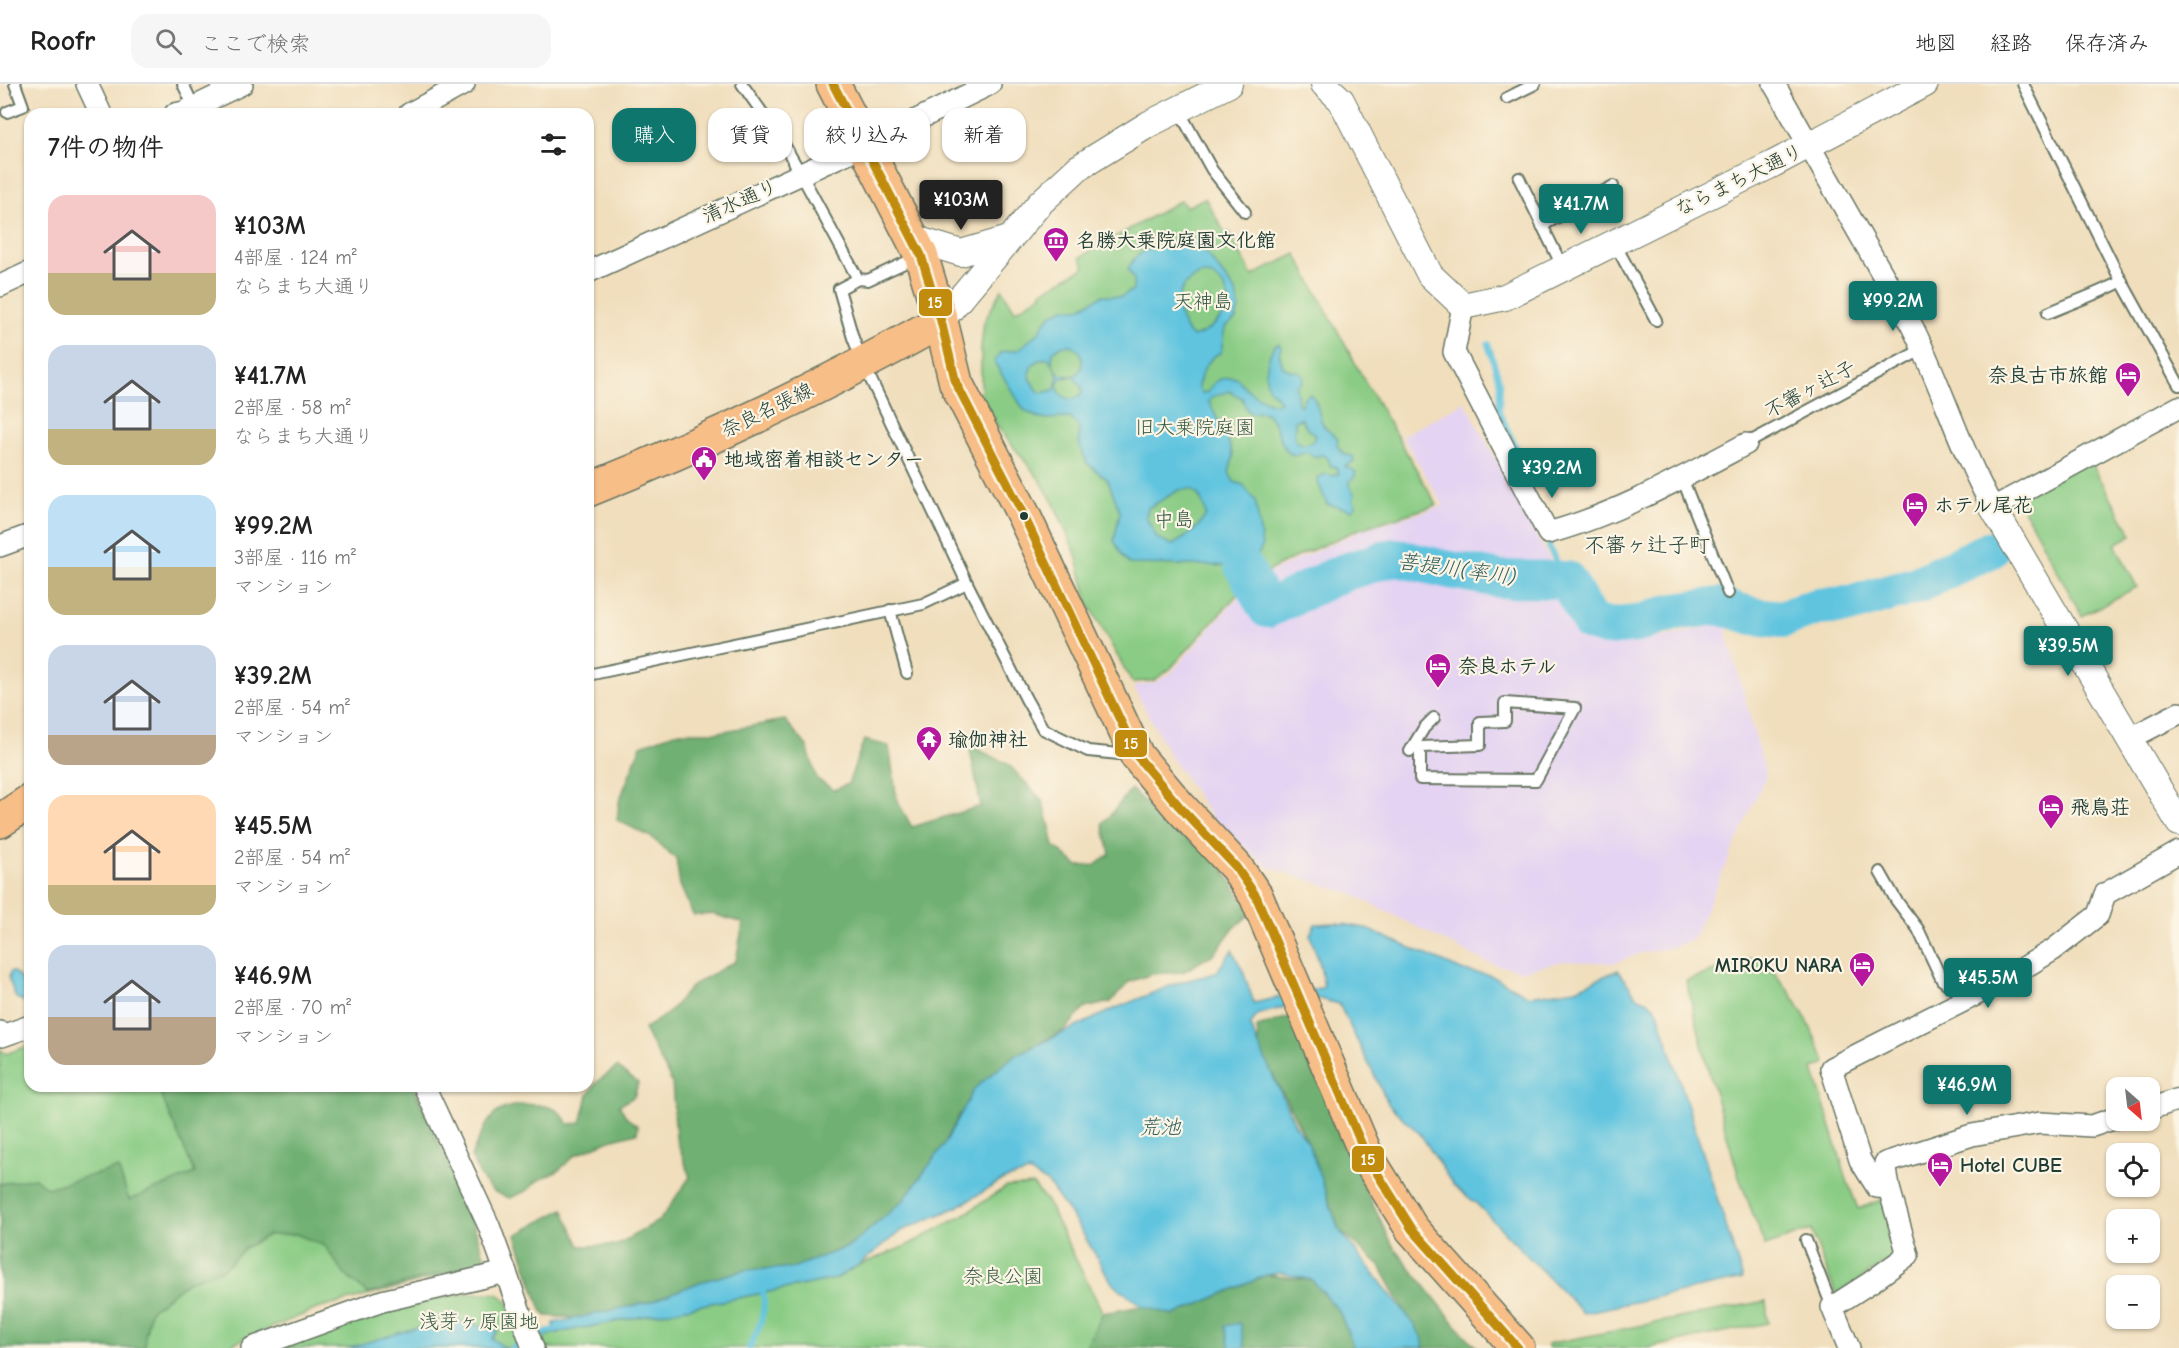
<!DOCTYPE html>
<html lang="ja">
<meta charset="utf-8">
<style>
body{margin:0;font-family:"Comic Neue","Klee One",sans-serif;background:#f6f6f6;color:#222;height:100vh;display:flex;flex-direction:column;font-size:22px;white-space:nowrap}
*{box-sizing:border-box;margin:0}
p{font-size:20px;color:#767676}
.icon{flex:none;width:33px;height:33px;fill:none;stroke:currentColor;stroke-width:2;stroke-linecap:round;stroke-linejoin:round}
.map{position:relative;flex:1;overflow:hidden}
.side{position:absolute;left:24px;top:24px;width:570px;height:984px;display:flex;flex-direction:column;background:#fff;border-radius:18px;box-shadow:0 2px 4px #0004}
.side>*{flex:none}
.hud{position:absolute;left:612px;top:24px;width:570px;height:54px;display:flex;gap:12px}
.needle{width:39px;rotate:152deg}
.tools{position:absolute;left:2106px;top:993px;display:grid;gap:12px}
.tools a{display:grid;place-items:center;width:54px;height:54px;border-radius:12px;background:#fff;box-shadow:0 2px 4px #0004;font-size:30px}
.price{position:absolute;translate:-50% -51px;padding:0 14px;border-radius:6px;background:#0f766e;color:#fff;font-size:20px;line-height:39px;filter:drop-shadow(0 2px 3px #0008)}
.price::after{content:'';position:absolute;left:50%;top:36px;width:18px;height:14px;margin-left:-9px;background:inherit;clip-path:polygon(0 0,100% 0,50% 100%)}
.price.selected{background:#222;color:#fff}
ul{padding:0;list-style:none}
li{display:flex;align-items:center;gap:18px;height:150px;padding:0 24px}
li span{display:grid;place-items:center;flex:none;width:168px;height:120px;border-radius:18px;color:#555}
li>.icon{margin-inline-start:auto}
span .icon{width:72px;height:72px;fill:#fffc;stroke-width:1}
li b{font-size:26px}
h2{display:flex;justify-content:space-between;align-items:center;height:72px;padding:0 24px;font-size:26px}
.chip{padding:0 21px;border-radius:18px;background:#fff;box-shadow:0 2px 4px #0004;font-size:21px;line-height:54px}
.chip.selected{background:#0f766e;color:#fff}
header{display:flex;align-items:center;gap:36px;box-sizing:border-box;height:84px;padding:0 30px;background:#fff;border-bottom:2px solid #e0e0e0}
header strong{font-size:28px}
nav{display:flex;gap:33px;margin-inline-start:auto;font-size:21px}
.search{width:420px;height:54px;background:#f6f6f6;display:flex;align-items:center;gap:15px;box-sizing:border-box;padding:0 21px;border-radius:18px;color:#767676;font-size:22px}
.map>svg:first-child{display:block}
.built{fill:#e4d3f2}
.green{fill:#8acc85;stroke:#54845c;stroke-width:1.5}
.forest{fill:#6fb072;stroke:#477653;stroke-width:1.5}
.water{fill:#61c4df;stroke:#40808a;stroke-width:1.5;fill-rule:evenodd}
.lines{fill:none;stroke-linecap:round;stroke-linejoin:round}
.stream{stroke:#61c4df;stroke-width:6}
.river{stroke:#61c4df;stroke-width:38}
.service-casing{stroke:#687564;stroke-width:14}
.minor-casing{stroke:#687564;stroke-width:24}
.tertiary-casing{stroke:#687564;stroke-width:28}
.primary-casing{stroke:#687564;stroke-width:36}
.trunk-casing{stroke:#687564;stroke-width:36}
.service{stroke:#fff;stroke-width:10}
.minor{stroke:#fff;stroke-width:21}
.tertiary{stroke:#fff;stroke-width:26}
.primary{stroke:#f7be87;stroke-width:33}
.trunk{stroke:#f7be87;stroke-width:33}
.bus-1-casing{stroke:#fcf5e5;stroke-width:14}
.bus-1{stroke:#c18c0d;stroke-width:9}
.bus-dot{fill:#1f3d34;stroke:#fcf5e5;stroke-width:2}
.labels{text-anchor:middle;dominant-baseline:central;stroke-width:4.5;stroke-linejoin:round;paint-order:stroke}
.street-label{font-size:20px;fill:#1f3d34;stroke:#fcf5e5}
.poi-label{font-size:20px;font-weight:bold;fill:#1f3d34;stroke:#fcf5e5;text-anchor:start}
.park-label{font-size:20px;fill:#345a44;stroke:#fcf5e5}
.neighbourhood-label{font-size:21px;fill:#1f3d34;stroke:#fcf5e5}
.water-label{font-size:21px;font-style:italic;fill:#305f5f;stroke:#fcf5e5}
.line-badge{stroke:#fcf5e5;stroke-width:2}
.badge-label{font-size:16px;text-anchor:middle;font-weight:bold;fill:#fff}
</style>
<header>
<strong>Roofr</strong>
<div class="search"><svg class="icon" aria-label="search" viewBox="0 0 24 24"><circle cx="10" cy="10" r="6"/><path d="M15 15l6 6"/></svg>ここで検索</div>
<nav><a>地図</a><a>経路</a><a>保存済み</a></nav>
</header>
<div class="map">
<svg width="2179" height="1264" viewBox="0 0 2179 1264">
<rect width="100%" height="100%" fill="#fcf5e5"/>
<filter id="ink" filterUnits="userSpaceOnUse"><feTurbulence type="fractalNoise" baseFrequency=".0167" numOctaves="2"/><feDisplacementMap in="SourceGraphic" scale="12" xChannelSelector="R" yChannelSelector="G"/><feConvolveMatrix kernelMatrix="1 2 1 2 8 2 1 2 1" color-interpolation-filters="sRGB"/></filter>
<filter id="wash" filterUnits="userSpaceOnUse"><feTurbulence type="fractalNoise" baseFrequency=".008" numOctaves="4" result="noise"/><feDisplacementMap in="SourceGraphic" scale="24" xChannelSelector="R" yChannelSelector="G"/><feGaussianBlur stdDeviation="1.35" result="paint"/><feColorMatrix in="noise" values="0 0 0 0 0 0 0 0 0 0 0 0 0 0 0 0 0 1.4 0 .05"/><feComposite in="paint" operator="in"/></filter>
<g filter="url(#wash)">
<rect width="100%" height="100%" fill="#f0debc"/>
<polygon class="built" points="1465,318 1589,549 1619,559 1665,553 1724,539 1766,691 1693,855 1674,863 1641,869 1615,879 1563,877 1521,887 1486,878 1352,810 1266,782 1214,736 1169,670 1133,602 1154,599 1171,589 1231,521 1256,495 1364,445 1444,422 1402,352"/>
<g class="green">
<polygon points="1205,114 1225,149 1229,148 1252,192 1296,170 1367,301 1437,421 1359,445 1285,478 1256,494 1236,512 1170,585 1153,597 1132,598 1088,519 1076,470 1053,418 1040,396 998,343 981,312 981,263 984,238 1002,205 1015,227 1042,211 1041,208 1085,183 1080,173 1181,116 1186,123"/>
<polygon points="2088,373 2132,451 2115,460 2137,503 2082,532 2016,411"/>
<polygon points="1751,874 1762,874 1791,910 1807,936 1826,979 1813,985 1847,1096 1858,1125 1883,1115 1898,1157 1897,1171 1836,1211 1811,1146 1765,1162 1739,1093 1711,996 1686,897"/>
<polygon points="30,961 30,1002 414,1002 451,1080 487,1180 317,1225 234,1259 228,1264 0,1264 0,965 6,970"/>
<path d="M1033 1101 1046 1116 1103 1229 1116 1264H272C309 1251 347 1236 385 1225 403 1220 489 1202 501 1212 514 1222 519 1246 524 1261L552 1250 835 1195 857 1182 908 1161 962 1132 1006 1103Z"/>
<polygon points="1766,1217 1768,1239 1648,1264 1549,1264 1547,1260"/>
</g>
<g class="forest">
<polygon points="785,636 807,662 817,695 834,706 848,700 864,656 889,662 897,716 912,743 981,722 969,661 1008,680 1042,716 1049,739 1054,762 1078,782 1095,781 1110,770 1103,740 1131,705 1167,741 1218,776 1251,829 1232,846 1215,869 1183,888 1152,890 1129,898 1111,918 1085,924 1065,946 1014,972 959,1031 944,1061 903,1117 850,1162 792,1184 745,1186 700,1198 650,1218 577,1234 546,1232 541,1226 516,1151 563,1125 580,1162 617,1161 660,1136 690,1093 676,1054 672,999 644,945 667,930 694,900 736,877 743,839 713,830 693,831 680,801 676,775 651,753 617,736 619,718 641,661 677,648 719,648"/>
<polygon points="1292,932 1358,1090 1393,1162 1456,1241 1477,1264 1422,1264 1424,1263 1380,1182 1339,1146 1308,1058 1259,964 1257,943"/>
<path d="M617 983 638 999 634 1013 619 1021 627 1034 638 1042 637 1049 610 1056 575 1071 558 1087 537 1097 528 1106 510 1114C484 1107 483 1096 471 1073 477 1059 483 1043 493 1032 506 1018 540 1018 556 1026 561 1028 565 1035 568 1040L581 1039 588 1011 598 997Z"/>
<polygon points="157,1002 412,1002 472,1136 487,1180 438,1190 368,1210 344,1190 325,1162 296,1150 268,1151 245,1164 225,1184 187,1198 150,1227 145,1253 145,1264 0,1264 0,1100 35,1094 47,1104 118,1084 129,1116 195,1089"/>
<polygon points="1266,1191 1312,1196 1339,1227 1354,1264 1085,1264 1103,1229 1142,1222 1174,1231"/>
</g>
<g class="water">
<path d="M1184 154 1198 158 1236 208 1239 224 1236 235 1225 243 1221 268C1206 276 1203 286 1198 302L1202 309 1208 308C1214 295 1224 292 1237 294 1245 306 1262 317 1276 320L1280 318C1277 312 1275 312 1271 307 1261 296 1268 273 1274 262L1279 260 1281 264 1279 269 1283 283 1292 287H1298L1303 293 1302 298 1296 302 1298 320 1301 321 1305 312 1310 310C1320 319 1317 331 1324 342 1327 347 1334 350 1338 355L1337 362 1345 371 1353 372 1354 377 1345 382 1356 388 1354 394 1350 396V402L1355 411 1353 415 1356 422 1352 426 1327 420 1318 398 1319 393 1326 390 1332 392 1339 389 1336 383 1331 382 1327 373 1321 371 1316 373 1306 368C1277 383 1283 338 1265 329 1261 327 1255 329 1250 329L1246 324 1242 314 1229 307 1212 313 1209 318 1228 356 1233 373 1229 389 1234 398 1243 401 1255 416 1259 439 1262 463 1257 473 1243 482 1129 480C1122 474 1119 464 1114 457L1120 428 1108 396 1087 379 1079 360V343L1070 334 1040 335 1024 326 994 278 1001 268 1018 266 1040 247 1043 240 1051 231 1064 224 1078 225 1103 211 1121 213 1133 206 1134 195 1128 185C1138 161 1163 162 1184 154ZM1201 190C1219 190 1225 203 1230 218 1225 233 1208 249 1193 253 1179 242 1173 215 1185 201 1189 196 1195 193 1201 190ZM1071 261 1080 268C1092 301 1046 299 1053 268L1061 262ZM1048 274C1058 284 1060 293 1054 306L1041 309C1025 296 1025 277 1048 274ZM1074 293 1082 303V309L1075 315C1067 316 1059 311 1057 302L1060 294ZM1301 334 1308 346 1313 348 1315 353 1312 358 1303 361 1295 356V337ZM1191 405C1201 411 1203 419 1206 431 1197 446 1187 453 1172 461L1157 454 1146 433 1148 424 1179 406Z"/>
<polygon points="1337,839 1365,844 1464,887 1490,891 1529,912 1576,905 1618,886 1636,912 1646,916 1657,925 1743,1195 1583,1229 1477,1120 1453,1101 1421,1051 1389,1021 1339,920 1315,914 1257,931 1250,942 1295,1040 1308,1058 1339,1146 1414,1240 1422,1253 1424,1263 1354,1264 1339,1227 1312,1196 1281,1189 1266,1191 1174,1231 1142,1222 1112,1199 1079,1143 1048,1099 1029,1088 1003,1096 957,1123 901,1147 857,1182 835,1195 552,1250 554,1239 650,1218 700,1198 745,1186 792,1184 850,1162 903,1117 944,1061 975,1004 1014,972 1114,925 1177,899 1216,889 1232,866 1243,887 1254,919 1324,903 1320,881 1310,851 1315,840"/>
<path d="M12 887C20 892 23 900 30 905V917L27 919 16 914 9 896 10 888Z"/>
<polygon points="454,1236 498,1246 492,1255 506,1264 348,1264 412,1245"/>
<polygon points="1240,1239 1245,1264 1230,1264 1225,1242"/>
</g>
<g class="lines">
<g class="stream">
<polyline points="1488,260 1500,299 1499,328 1523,378"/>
<polyline points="1550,454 1549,464 1567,496"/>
<polyline points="544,1250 553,1246"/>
<polyline points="512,1264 517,1262"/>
<path d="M749 1264C758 1247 767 1228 763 1208"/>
</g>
<polyline class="river" points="1243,482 1267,525 1342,489 1394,473 1445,485 1500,495 1567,496 1590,538 1606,543 1637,540 1674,528 1719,522 1753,532 1782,535 1817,523 1849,521 1917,501 1990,466"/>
</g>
</g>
<g filter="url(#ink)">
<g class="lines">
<g class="service-casing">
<g id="service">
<polyline points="183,0 194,23"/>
<polyline points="742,0 782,57 801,90 858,195 868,196 917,173"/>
<polyline points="2023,0 2116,187 2179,301"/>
<polyline points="1507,14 1535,0"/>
<polyline points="1178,25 1212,86 1245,128"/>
<polyline points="7,28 23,22 15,0"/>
<polyline points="1519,94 1563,184"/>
<polyline points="1542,142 1613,102"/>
<polyline points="1615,160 1656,236"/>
<polyline points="858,195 839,205 853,254 863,279 967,499"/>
<path d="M2048 229C2073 218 2098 210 2122 197"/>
<polyline points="1746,360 1923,265"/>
<polyline points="1682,394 1728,509"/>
<polyline points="890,526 907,589"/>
<polyline points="588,591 923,520 967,499 1026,615 1043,645 1088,667 1130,671"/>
<polygon points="1505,619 1575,624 1536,696 1420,695 1420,663 1480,661 1480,638 1505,637"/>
<polyline points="1410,667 1424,644 1434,634"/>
<polyline points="1880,788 1896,816 1918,845 1942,896 1966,914"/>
<polyline points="1806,1156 1832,1223"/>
</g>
</g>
<g class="minor-casing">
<g id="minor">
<polyline points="87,0 101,30"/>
<path d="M1774 0 1912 242C1942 302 1960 366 1993 424L2179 323"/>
<polyline points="175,30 184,28 242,0"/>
<polyline points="409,30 464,0"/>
<polyline points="588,188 884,52 990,0"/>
<polyline points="0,202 30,188"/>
<path d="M1463 222 1454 268 1548 449C1617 430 1682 394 1746 360"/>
<polyline points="0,462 30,451"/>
<polyline points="2129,655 2179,629"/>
<polyline points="0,948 2,952 30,942"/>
<polyline points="424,1002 489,1142 533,1264"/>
<polyline points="2150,1025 2179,1015"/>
<polyline points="1889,1104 1877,1103 1860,1076 1831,984 1997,900 2053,866 2098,831 2105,810 2179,768"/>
<polyline points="252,1264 382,1217 506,1188"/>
<polyline points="1849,1264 1832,1223 1871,1198 1908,1171 1889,1104 1885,1079 1972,1051 2040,1039 2092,1042 2116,1034"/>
</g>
</g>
<g class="tertiary-casing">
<g id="tertiary">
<polyline points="1324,0 1341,16 1430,191 1463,222 1505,213 1773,80 1925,0"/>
<polyline points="912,154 961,169 1009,155"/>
<polyline points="941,237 1040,119 1078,84 1149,40 1229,0"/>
<polyline points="1993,424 2179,739"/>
</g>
</g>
<g class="primary-casing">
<g id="primary">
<path d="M588 406C708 358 829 300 941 237"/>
<polyline points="0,737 30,717"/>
</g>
</g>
<g class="trunk-casing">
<polyline id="trunk" points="833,0 921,171 941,237 956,299 1023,430 1137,672 1179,722 1236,783 1256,812 1367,1073 1412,1145 1518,1264"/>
</g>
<use href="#service" class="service"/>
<use href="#minor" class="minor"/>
<use href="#tertiary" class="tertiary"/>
<use href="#primary" class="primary"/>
<use href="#trunk" class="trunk"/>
<g class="bus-1-casing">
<polyline id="bus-1" points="833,0 921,171 941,237 956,299 1023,430 1137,672 1179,722 1236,783 1256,812 1367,1073 1412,1145 1518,1264"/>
</g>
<use href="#bus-1" class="bus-1"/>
</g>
</g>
<defs>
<g id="museum-pin" transform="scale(1.35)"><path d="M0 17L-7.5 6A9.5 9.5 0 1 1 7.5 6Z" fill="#b5179e" stroke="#fcf5e5"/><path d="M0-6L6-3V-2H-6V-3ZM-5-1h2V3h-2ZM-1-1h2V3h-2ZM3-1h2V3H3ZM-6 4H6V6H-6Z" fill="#fff"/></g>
<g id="hotel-pin" transform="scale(1.35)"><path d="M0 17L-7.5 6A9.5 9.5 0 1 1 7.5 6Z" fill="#b5179e" stroke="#fcf5e5"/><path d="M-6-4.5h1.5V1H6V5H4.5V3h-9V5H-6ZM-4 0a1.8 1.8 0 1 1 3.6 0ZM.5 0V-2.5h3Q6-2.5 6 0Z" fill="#fff"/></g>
<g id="civic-pin" transform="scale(1.35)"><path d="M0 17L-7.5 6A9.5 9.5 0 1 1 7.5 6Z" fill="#b5179e" stroke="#fcf5e5"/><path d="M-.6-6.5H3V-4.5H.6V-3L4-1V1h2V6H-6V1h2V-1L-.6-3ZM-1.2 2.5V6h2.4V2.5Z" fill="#fff"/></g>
<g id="temple-pin" transform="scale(1.35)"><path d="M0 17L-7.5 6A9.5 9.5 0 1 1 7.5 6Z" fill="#b5179e" stroke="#fcf5e5"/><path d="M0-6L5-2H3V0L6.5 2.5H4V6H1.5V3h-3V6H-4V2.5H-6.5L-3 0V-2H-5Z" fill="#fff"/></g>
</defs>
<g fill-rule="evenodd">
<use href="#museum-pin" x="1056" y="156"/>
<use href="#hotel-pin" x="2128" y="291"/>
<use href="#civic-pin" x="704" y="375"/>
<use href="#hotel-pin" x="1915" y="421"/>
<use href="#hotel-pin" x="1438" y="582"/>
<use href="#temple-pin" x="929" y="655"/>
<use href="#hotel-pin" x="2051" y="723"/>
<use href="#hotel-pin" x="1862" y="881"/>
<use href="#hotel-pin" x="1940" y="1081"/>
</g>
<circle class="bus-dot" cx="1024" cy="432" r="5"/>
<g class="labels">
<g class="street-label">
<text transform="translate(1739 96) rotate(-26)">ならまち大通り</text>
<text transform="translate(740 117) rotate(-24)">清水通り</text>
<text transform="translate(1810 305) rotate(-28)">不審ヶ辻子</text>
<text transform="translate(767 326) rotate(-26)">奈良名張線</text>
</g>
<g class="poi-label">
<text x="1076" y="156">名勝大乗院庭園文化館</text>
<text x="2108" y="291" text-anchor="end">奈良古市旅館</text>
<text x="724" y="375">地域密着相談センター</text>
<text x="1934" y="421">ホテル尾花</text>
<text x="1458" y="582">奈良ホテル</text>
<text x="948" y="655">瑜伽神社</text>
<text x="2070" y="723">飛鳥荘</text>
<text x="1842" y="881" text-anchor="end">MIROKU NARA</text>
<text x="1960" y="1081">Hotel CUBE</text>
</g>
<g class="park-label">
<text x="1203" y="217">天神島</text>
<text x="1195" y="343">旧大乗院庭園</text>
<text x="1174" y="435">中島</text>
<text x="1003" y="1192">奈良公園</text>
<text x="479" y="1237">浅芽ヶ原園地</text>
</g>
<g class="neighbourhood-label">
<text x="1647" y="461">不審ヶ辻子町</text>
</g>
<g class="water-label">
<text transform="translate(1457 485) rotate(8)">菩提川(率川)</text>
<text x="1160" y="1043">荒池</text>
</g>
</g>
<g class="line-badge">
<rect x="918" y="204" width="35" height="29" rx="6" fill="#c18c0d"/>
<rect x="1114" y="645" width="34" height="29" rx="6" fill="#c18c0d"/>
<rect x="1351" y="1061" width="34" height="28" rx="6" fill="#c18c0d"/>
</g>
<g class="badge-label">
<text x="935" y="224">15</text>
<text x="1131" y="665">15</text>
<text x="1368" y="1081">15</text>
</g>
</svg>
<div class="tools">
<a><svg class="needle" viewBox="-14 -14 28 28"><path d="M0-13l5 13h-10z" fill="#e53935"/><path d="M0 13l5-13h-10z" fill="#767676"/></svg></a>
<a><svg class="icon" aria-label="locate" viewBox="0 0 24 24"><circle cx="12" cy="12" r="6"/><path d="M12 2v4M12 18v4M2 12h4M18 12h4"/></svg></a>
<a>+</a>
<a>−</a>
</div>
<b class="price selected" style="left:961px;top:147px">¥103M</b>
<b class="price" style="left:1581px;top:151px">¥41.7M</b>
<b class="price" style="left:1893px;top:248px">¥99.2M</b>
<b class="price" style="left:1552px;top:415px">¥39.2M</b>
<b class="price" style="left:2068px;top:593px">¥39.5M</b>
<b class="price" style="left:1988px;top:925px">¥45.5M</b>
<b class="price" style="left:1967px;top:1032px">¥46.9M</b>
<div class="hud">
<a class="chip selected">購入</a>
<a class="chip">賃貸</a>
<a class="chip">絞り込み</a>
<a class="chip">新着</a>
</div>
<section class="side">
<h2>7件の物件<svg class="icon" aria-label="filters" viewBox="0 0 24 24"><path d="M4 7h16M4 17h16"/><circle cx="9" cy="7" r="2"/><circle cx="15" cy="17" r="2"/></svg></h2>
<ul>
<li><span style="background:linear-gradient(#f6c9c9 65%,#c2b280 0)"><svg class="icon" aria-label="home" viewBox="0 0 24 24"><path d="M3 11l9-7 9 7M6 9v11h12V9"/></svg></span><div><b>¥103M</b><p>4部屋 · 124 m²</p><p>ならまち大通り</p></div></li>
<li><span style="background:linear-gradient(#c9d6e8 70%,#c2b280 0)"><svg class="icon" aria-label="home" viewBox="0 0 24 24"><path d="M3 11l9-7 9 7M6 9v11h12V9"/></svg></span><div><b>¥41.7M</b><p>2部屋 · 58 m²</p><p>ならまち大通り</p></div></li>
<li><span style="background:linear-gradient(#bfe0f5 60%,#c2b280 0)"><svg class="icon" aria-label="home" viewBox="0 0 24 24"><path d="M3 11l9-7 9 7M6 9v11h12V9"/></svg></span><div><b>¥99.2M</b><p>3部屋 · 116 m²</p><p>マンション</p></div></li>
<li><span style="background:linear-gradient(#c9d6e8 75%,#b9a48a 0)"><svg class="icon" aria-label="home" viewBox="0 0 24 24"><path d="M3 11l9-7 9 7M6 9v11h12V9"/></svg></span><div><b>¥39.2M</b><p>2部屋 · 54 m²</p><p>マンション</p></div></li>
<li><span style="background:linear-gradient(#ffd9b3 75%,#c2b280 0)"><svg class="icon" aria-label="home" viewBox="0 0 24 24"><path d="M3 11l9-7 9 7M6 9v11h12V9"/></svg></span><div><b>¥45.5M</b><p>2部屋 · 54 m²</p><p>マンション</p></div></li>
<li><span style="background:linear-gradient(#c9d6e8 60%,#b9a48a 0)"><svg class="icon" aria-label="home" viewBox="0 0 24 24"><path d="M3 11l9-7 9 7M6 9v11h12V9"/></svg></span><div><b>¥46.9M</b><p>2部屋 · 70 m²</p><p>マンション</p></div></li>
</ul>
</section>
</div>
